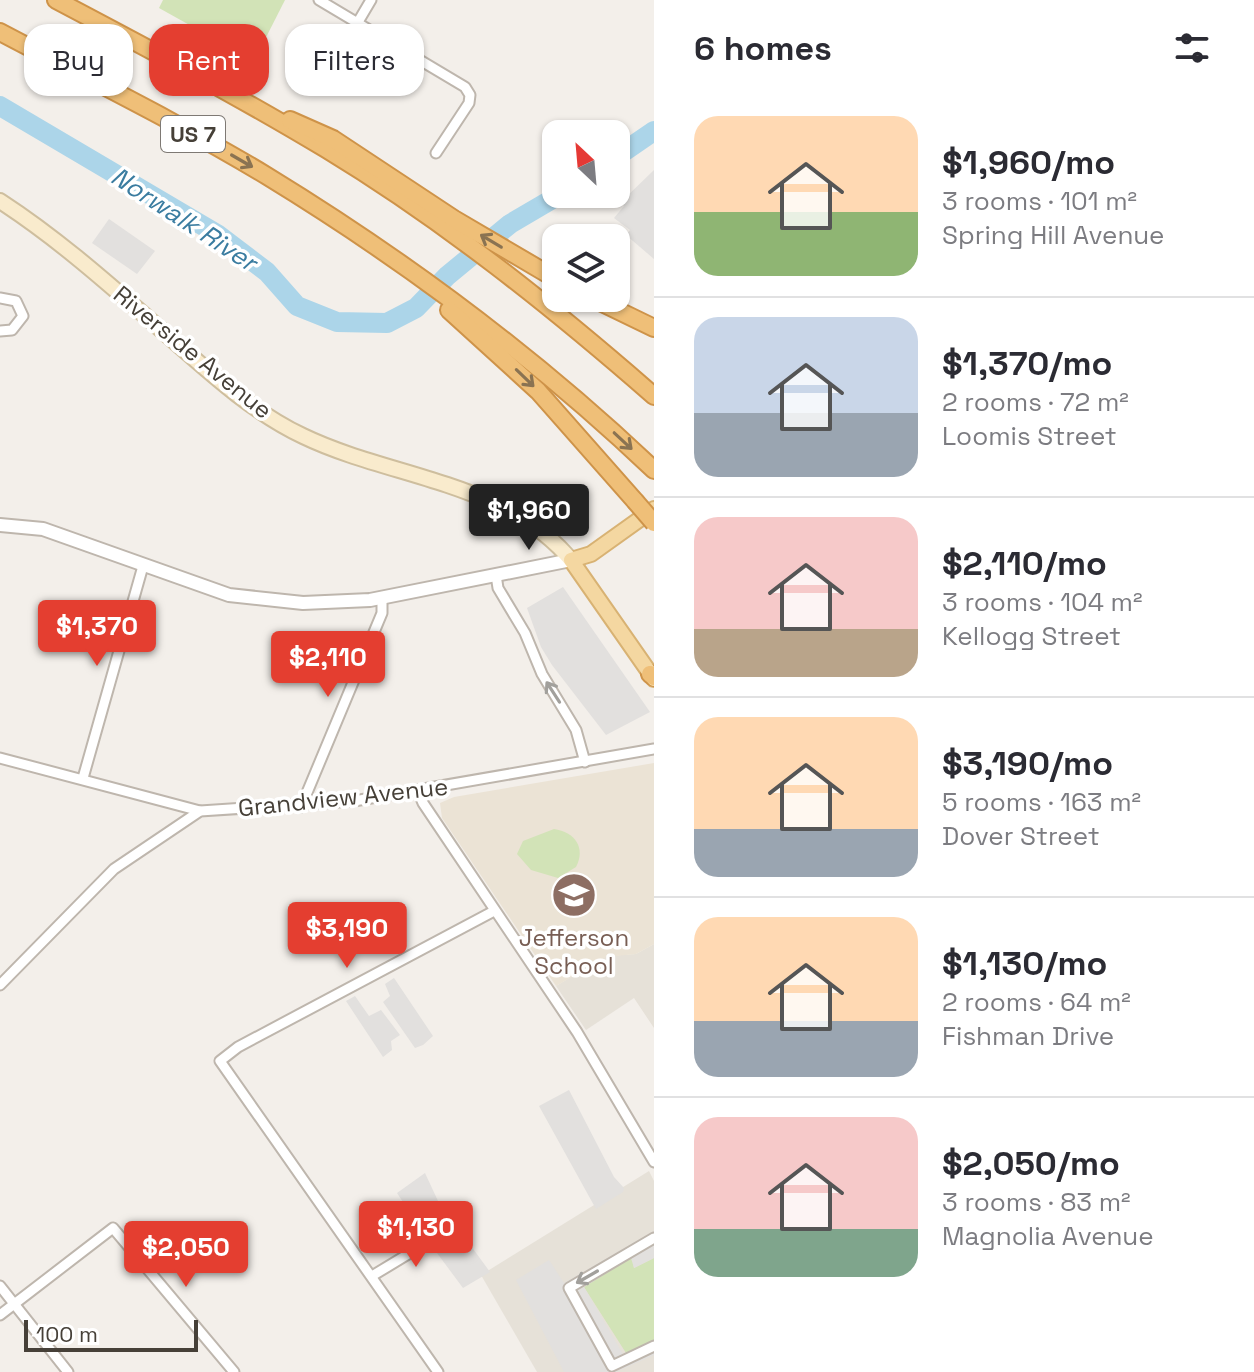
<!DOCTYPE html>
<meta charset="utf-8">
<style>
body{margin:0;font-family:"Space Grotesk",sans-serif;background:#f7f7f7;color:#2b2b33;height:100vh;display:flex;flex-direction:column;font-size:30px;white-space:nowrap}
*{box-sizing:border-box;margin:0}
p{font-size:26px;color:#7c7c81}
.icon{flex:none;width:44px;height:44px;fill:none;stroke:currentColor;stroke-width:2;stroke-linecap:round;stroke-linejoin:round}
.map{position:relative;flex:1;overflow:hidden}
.details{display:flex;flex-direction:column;background:#fff;width:600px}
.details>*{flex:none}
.top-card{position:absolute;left:24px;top:24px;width:510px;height:72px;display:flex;gap:16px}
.needle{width:52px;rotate:334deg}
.tools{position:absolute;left:542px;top:120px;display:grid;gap:16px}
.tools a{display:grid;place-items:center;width:88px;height:88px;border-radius:16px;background:#fff;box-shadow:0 2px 6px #0004;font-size:40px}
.scale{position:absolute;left:24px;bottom:20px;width:174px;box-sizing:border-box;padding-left:8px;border:4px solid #464038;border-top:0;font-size:22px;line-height:28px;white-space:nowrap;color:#464038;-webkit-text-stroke:6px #fff;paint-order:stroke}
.price{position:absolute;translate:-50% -68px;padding:0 18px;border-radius:8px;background:#e43e30;color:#fff;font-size:26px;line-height:52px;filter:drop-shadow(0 2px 4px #0008)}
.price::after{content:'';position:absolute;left:50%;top:48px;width:24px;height:18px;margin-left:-12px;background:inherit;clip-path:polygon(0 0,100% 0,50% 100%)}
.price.on{background:#222;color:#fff}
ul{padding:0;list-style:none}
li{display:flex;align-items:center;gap:24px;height:200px;padding:0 40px}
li+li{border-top:2px solid #e1e1e2}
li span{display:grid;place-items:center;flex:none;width:224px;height:160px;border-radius:24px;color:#555}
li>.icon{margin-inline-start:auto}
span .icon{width:96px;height:96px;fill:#fffc;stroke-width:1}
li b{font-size:34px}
h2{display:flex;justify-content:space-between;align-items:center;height:96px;padding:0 40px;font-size:34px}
.chip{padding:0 28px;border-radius:24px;background:#fff;box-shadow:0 2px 6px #0004;font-size:28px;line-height:72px}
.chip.on{background:#e43e30;color:#fff}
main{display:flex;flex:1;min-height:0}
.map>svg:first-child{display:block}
.residential{fill:#e6e1d8}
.education{fill:#ebe3d5}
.green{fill:#d2e3b7}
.parking{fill:#e2e0de}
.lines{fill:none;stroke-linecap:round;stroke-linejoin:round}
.river{stroke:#acd5e9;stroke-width:20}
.minor-casing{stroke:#beb6ad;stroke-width:13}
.tertiary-casing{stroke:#beb6ad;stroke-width:16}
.secondary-casing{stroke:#cebe9e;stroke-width:18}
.primary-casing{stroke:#d8b273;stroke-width:18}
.motorway-casing{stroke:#ce9349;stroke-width:20}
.minor{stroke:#fff;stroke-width:9}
.tertiary{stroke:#fff;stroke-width:12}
.secondary{stroke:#f9ebcd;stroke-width:14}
.primary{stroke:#f4d7a1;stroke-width:14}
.motorway{stroke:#efbf78;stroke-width:16}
.motorway-bridge-casing{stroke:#ce9349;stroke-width:20;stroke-linecap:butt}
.motorway-bridge{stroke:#efbf78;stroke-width:16}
.oneway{stroke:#8a7352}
.oneway2{stroke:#a2a09c}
.labels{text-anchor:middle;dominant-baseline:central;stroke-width:7;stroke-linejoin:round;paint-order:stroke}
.shield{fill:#fff;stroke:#7e7974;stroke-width:2}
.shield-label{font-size:22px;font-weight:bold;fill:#464038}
.street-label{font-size:24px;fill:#464038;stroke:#fff}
.education-label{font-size:24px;fill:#785e54;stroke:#fff}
.water-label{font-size:26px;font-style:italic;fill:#3a7ca0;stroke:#fff}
</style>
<main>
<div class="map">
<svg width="654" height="1372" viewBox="0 0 654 1372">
<rect width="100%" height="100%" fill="#f3efea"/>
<g class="residential">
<polygon points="654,944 654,1028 634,998 586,1030 556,986 606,956 636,954"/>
<polygon points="649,1171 654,1181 654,1372 537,1372 481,1275"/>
</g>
<polygon class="education" points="654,763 654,944 636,954 606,957 556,986 442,818 440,803 454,797"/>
<g class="green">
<polygon points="163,0 285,0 254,61 159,8"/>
<path d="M554 829C575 832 586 848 576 867L558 878 531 870 517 854 523 841Z"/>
<polygon points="632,1257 634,1268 654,1258 654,1340 626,1353 584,1287"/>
</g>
<g class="parking">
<polygon points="654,170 654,259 626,235 630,230 614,218 624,206 621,202"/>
<polygon points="109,219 155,251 137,274 92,243"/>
<polygon points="563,587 650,712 606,735 552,665 541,647 527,608"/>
<polygon points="394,978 433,1036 423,1045 415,1048 383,1002 390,996 385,984"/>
<polygon points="355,996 369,1016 381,1010 400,1035 391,1041 392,1050 383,1057 346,1001"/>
<polygon points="569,1090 614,1177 624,1188 623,1192 596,1209 539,1106"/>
<polygon points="425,1173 438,1201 490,1272 463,1288 437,1253 443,1246 432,1231 425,1235 397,1193"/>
<polygon points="654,1231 654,1258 634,1268 631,1258 584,1287 624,1356 654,1342 654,1355 616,1372 564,1372 516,1280 549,1260 564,1283"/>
</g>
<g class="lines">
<g class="river">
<polyline points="0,106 217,234 267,272 297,306 337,322 387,323 416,308 447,276 510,224 561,194"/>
<polyline points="616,157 654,131"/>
</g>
<g class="minor-casing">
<g id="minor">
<polyline points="319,0 465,87 470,95 469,103 436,153"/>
<polyline points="358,22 371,0"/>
<polyline points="0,298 16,301 23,316 12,330 0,331"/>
<polyline points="496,575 498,588 525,633 542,674 576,730 585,762"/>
<polyline points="0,758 200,811"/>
<polyline points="83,778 143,566"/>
<polyline points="418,791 423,803 577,1032 654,1162"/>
<polyline points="301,807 382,613 382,598"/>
<polyline points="0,985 114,869 200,811 354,801 654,749"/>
<polyline points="654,1238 569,1288 612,1366 654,1346"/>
<polyline points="372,1276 443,1233"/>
<polyline points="0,1286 68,1372"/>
<polyline points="0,1315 113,1228 234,1372"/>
<polyline points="438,1372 220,1061 238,1047 494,911"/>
</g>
</g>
<g class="tertiary-casing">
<polyline id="tertiary" points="0,525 43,529 229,595 303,603 370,600 571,560"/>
</g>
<g class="secondary-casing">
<path id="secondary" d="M0 201C60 240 112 287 166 334 208 371 252 412 303 436 390 478 505 481 571 560"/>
</g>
<g class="primary-casing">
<polyline id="primary" points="654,509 591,554 571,560 654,679"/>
</g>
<g class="motorway-casing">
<g id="motorway">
<path d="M56 0C147 48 238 96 326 149 443 220 551 306 654 396"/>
<path d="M0 32C89 79 181 124 267 176 406 261 536 358 654 470"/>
<polyline points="290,120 333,139 454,219 556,279"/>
<polyline points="592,298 654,328"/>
<polyline points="449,310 538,391 635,501"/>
<polyline points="650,674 654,677"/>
</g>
</g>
<use href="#minor" class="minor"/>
<use href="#tertiary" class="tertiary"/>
<use href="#secondary" class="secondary"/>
<use href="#primary" class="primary"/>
<use href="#motorway" class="motorway"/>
<g class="motorway-bridge-casing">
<polyline id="motorway-bridge" points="635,501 654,523"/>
</g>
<use href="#motorway-bridge" class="motorway-bridge"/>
</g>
<defs><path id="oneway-shaft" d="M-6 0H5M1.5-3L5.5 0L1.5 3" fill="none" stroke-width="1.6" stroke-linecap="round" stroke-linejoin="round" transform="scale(2)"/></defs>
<g class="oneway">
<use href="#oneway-shaft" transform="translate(242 161) rotate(30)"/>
<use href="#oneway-shaft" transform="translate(491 241) rotate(-149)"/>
<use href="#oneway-shaft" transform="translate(525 378) rotate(44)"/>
<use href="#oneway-shaft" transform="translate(623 441) rotate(43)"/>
</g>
<g class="oneway2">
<use href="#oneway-shaft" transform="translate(553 692) rotate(-123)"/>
<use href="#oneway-shaft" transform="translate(587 1277) rotate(150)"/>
</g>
<defs>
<g id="school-disc" transform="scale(2.3)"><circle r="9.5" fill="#8d6e63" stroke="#fff"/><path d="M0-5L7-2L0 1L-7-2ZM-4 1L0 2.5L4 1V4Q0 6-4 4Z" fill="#fff"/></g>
</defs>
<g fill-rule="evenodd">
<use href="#school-disc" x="574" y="895"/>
</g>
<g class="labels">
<rect class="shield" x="161" y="116" width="64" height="36" rx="6"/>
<g class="shield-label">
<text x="193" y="134">US 7</text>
</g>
<g class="street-label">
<text transform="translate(193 352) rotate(39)">Riverside Avenue</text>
<text transform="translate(343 797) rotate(-6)">Grandview Avenue</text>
</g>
<g class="education-label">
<text x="574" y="937">Jefferson<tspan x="574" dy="28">School</tspan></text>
</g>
<g class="water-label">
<text transform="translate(184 219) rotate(33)">Norwalk River</text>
</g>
</g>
</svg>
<div class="tools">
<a><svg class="needle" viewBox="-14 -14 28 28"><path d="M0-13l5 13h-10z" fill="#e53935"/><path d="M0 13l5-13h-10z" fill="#7c7c81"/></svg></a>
<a><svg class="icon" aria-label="layers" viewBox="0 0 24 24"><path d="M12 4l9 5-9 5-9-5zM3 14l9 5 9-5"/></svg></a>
</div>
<div class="scale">100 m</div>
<b class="price on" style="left:529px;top:552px">$1,960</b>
<b class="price" style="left:97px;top:668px">$1,370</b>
<b class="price" style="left:328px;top:699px">$2,110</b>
<b class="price" style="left:347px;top:970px">$3,190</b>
<b class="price" style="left:416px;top:1269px">$1,130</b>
<b class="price" style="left:186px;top:1289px">$2,050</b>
<div class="top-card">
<a class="chip">Buy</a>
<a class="chip on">Rent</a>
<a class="chip">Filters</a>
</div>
</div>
<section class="details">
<h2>6 homes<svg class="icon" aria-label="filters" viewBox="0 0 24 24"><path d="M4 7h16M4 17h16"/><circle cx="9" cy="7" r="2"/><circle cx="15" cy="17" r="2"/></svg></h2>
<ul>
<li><span style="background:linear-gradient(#ffd9b3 60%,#8fb573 0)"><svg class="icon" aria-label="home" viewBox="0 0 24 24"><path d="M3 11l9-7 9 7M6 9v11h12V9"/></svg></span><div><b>$1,960/mo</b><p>3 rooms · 101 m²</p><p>Spring Hill Avenue</p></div></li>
<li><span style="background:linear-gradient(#c9d6e8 60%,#9aa5b1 0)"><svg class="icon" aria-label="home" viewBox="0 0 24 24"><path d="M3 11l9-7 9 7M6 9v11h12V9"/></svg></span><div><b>$1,370/mo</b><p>2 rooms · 72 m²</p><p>Loomis Street</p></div></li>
<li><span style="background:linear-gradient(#f6c9c9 70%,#b9a48a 0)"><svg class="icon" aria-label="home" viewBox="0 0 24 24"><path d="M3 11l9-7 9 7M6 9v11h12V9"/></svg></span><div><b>$2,110/mo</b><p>3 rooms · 104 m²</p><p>Kellogg Street</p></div></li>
<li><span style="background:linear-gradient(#ffd9b3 70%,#9aa5b1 0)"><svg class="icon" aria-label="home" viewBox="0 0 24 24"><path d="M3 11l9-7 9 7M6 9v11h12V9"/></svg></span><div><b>$3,190/mo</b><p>5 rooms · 163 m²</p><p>Dover Street</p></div></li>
<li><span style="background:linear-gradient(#ffd9b3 65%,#9aa5b1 0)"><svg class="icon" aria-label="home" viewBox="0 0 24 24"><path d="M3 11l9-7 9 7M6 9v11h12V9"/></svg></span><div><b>$1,130/mo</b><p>2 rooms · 64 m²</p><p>Fishman Drive</p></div></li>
<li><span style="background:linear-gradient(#f6c9c9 70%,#7fa58c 0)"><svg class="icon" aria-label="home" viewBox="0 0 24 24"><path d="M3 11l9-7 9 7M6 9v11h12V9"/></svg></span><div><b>$2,050/mo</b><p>3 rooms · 83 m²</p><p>Magnolia Avenue</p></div></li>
</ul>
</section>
</main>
